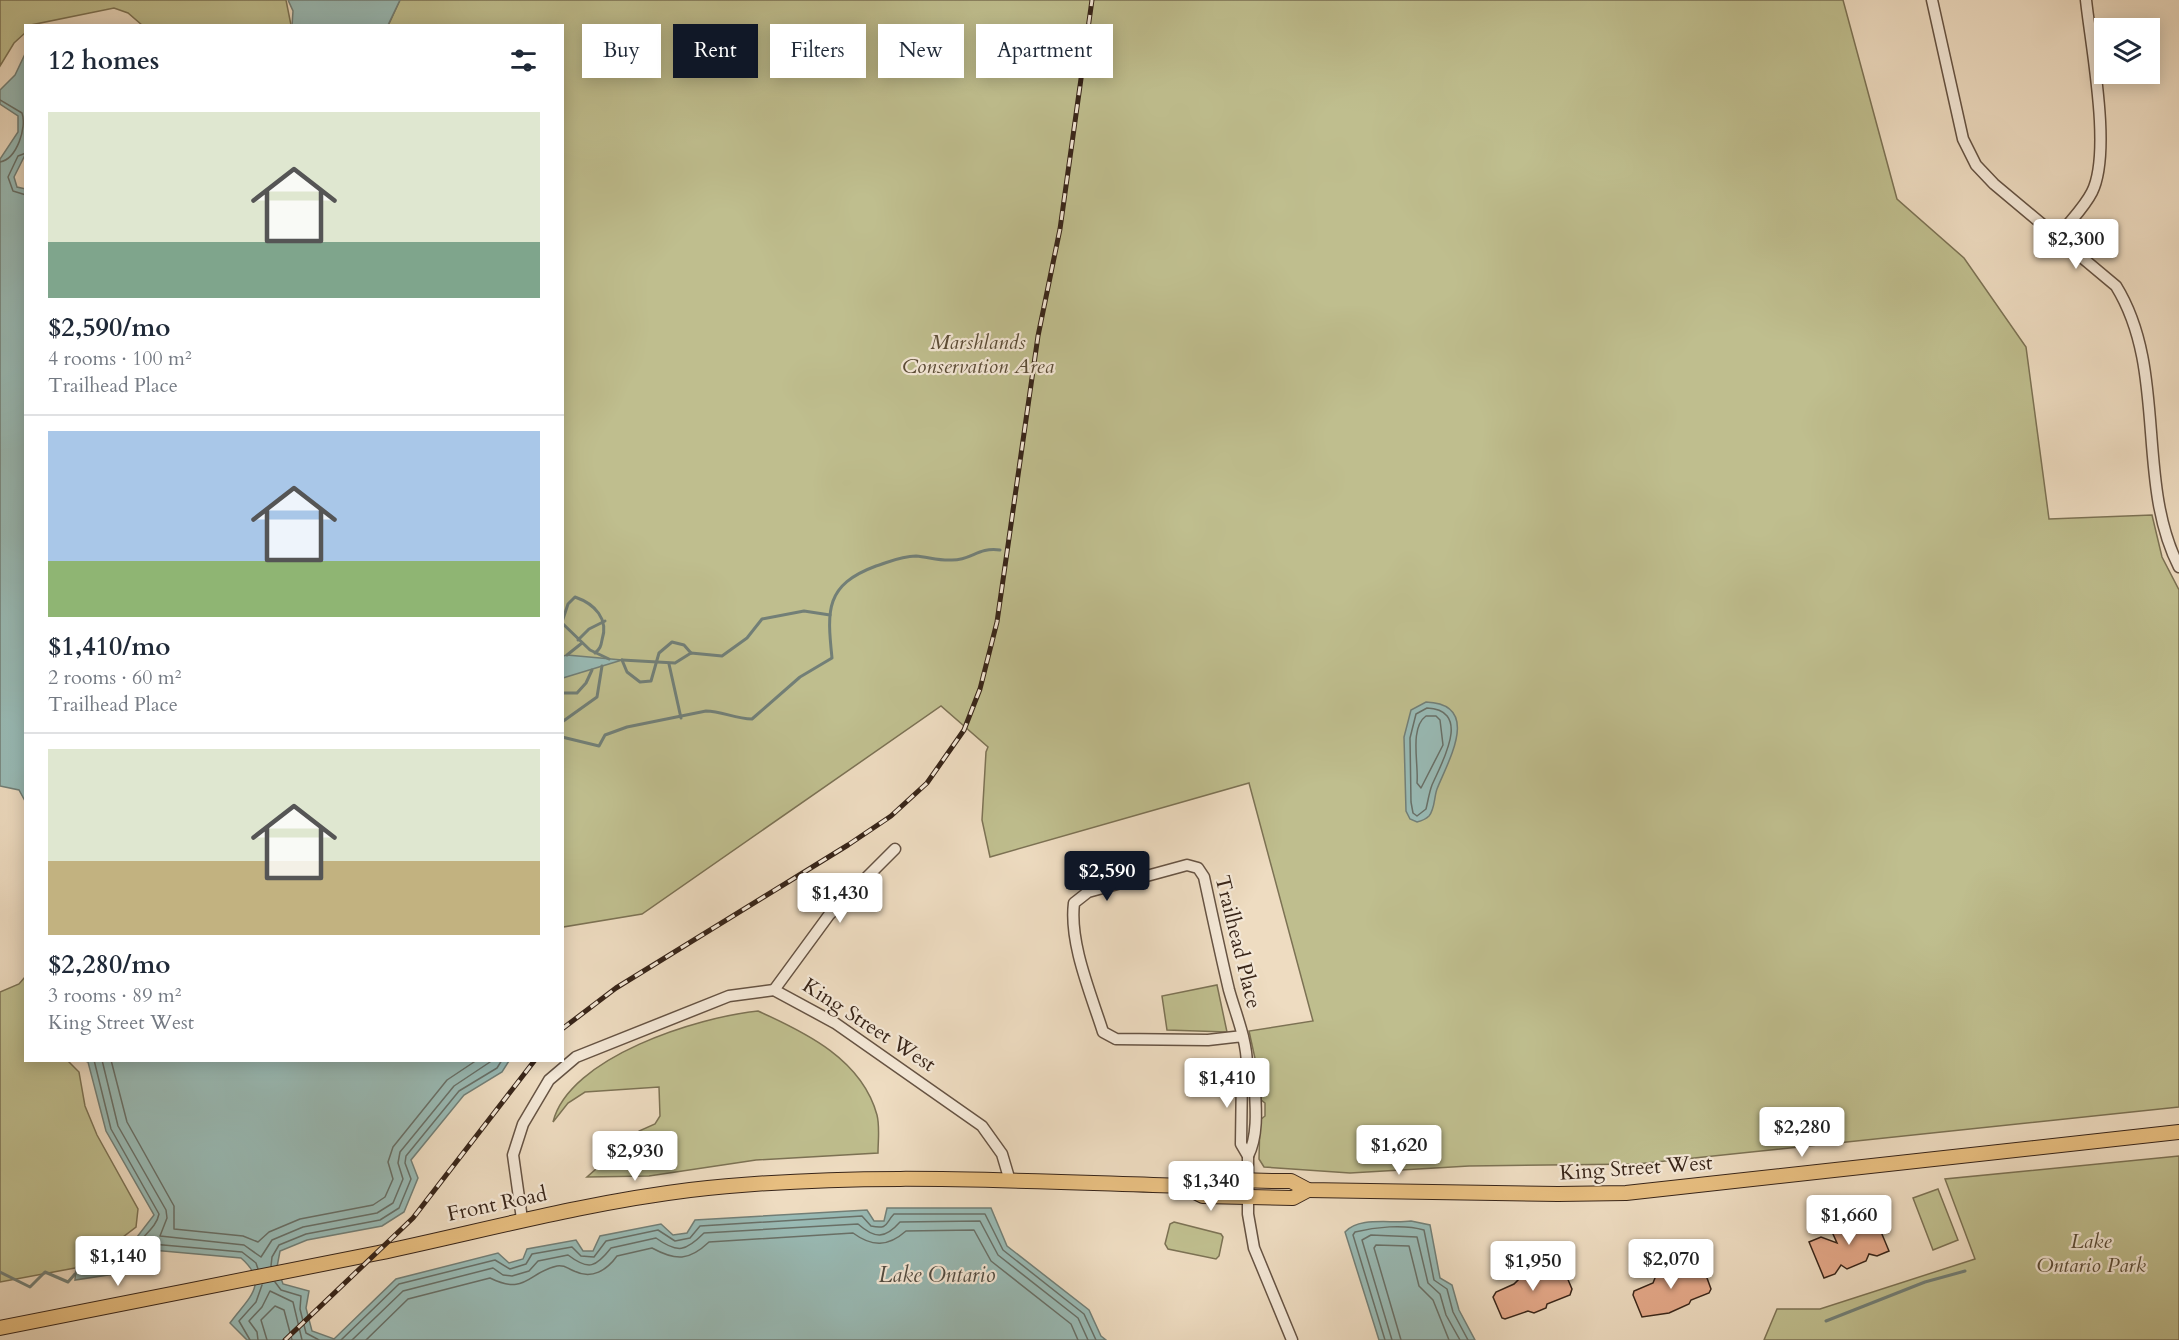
<!DOCTYPE html>
<meta charset="utf-8">
<style>
body{margin:0;font-family:Cardo,serif;background:#f6f6f7;color:#1f2937;height:100vh;display:flex;flex-direction:column;font-size:22px;white-space:nowrap}
*{box-sizing:border-box;margin:0}
p{font-size:20px;color:#747a83}
.icon{flex:none;width:33px;height:33px;fill:none;stroke:currentColor;stroke-width:2;stroke-linecap:round;stroke-linejoin:round}
.map{position:relative;flex:1;overflow:hidden}
.details{position:absolute;left:24px;top:24px;width:540px;height:1038px;display:flex;flex-direction:column;background:#fff;border-radius:0px;box-shadow:0 3px 15px #0003}
.details>*{flex:none}
.guide{position:absolute;left:582px;top:24px;width:570px;height:54px;display:flex;gap:12px}
.controls{position:absolute;left:2094px;top:18px;display:grid;gap:12px}
.controls a{display:grid;place-items:center;width:66px;height:66px;border-radius:0px;background:#fff;box-shadow:0 3px 15px #0003;font-size:30px}
.price{position:absolute;translate:-50% -51px;padding:0 14px;border-radius:6px;background:#fff;color:#222;font-size:20px;line-height:39px;filter:drop-shadow(0 2px 3px #0008)}
.price::after{content:'';position:absolute;left:50%;top:36px;width:18px;height:14px;margin-left:-9px;background:inherit;clip-path:polygon(0 0,100% 0,50% 100%)}
.price.current{background:#111827;color:#fff}
ul{padding:0;list-style:none}
li{display:grid;align-content:center;gap:12px;height:318px;padding:0 24px}
li+li{border-top:2px solid #e0e1e3}
li span{display:grid;place-items:center;height:186px;border-radius:0px;color:#555}
li>.icon{margin-inline-start:auto}
span .icon{width:108px;height:108px;fill:#fffc;stroke-width:1}
li b{font-size:26px}
h2{display:flex;justify-content:space-between;align-items:center;height:72px;padding:0 24px;font-size:26px}
.chip{padding:0 21px;border-radius:0px;background:#fff;box-shadow:0 3px 15px #0003;font-size:21px;line-height:54px}
.chip.current{background:#111827;color:#fff}
.map>svg:first-child{display:block}
.green{fill:#bfbe8e;stroke:#7c7254;stroke-width:1.5}
.water{fill:#99bbb6;stroke:#727f77;stroke-width:1.5}
.lines{fill:none;stroke-linecap:round;stroke-linejoin:round}
.shore{stroke:#687068;stroke-width:1.5}
.stream{stroke:#727f77;stroke-width:3}
.building{fill:#e5a98a;stroke:#382519;stroke-width:1.5}
.minor-casing{stroke:#665343;stroke-width:13}
.major-casing{stroke:#382519;stroke-width:16}
.minor{stroke:#f4e8d7;stroke-width:10}
.major{stroke:#e7be80;stroke-width:14}
.rail-casing{stroke:#382519;stroke-width:5}
.rail{stroke:#f4e8d7;stroke-width:3;stroke-dasharray:9;stroke-linecap:butt}
.labels{text-anchor:middle;dominant-baseline:central;stroke-width:4.5;stroke-linejoin:round;paint-order:stroke}
.park-label{font-size:21px;font-style:italic;fill:#5a4b36;stroke:#f4e8d7}
.street-label{font-size:21px;fill:#382519;stroke:#f4e8d7}
.water-label{font-size:22px;font-style:italic;fill:#504a40;stroke:#f4e8d7}
</style>
<div class="map">
<svg width="2179" height="1340" viewBox="0 0 2179 1340">
<rect width="100%" height="100%" fill="#eedcc1"/>
<filter id="stains"><feTurbulence type="fractalNoise" baseFrequency=".00333" numOctaves="4"/><feColorMatrix values="0 0 0 0 .2 0 0 0 0 .09 0 0 0 0 .02 0 0 0 .5 -.17"/></filter>
<radialGradient id="worn" r=".72"><stop offset=".6" stop-color="#630" stop-opacity="0"/><stop offset="1" stop-color="#630" stop-opacity=".3"/></radialGradient>
<g class="green">
<polygon points="0,0 286,0 291,25 142,25 128,13 114,8 26,26 25,33 14,43 0,66"/>
<polygon points="400,0 1843,0 1897,199 1964,258 2026,347 2049,519 2152,515 2162,557 2179,590 2179,1107 1637,1164 1469,1166 1350,1173 1264,1167 1259,1159 1260,1120 1265,1116 1265,1103 1260,1099 1258,1072 1249,1031 1313,1021 1249,783 990,857 982,820 986,752 988,747 941,706 642,914 563,927 562,26 388,26"/>
<polygon points="25,977 26,1060 68,1061 79,1072 85,1106 97,1135 138,1209 136,1227 94,1259 75,1268 0,1282 0,992 19,984"/>
<polygon points="1217,985 1227,1032 1167,1030 1162,996"/>
<path d="M758 1011C807 1033 862 1060 877 1115 880 1127 878 1141 878 1153L756 1160 649 1176 587 1177 613 1154 627 1150 639 1131 655 1124 660 1116 659 1087 585 1092 568 1103 553 1122C569 1057 698 1017 758 1011Z"/>
<polygon points="2179,1156 2179,1340 1764,1340 1777,1309 1820,1309 1975,1259 1945,1179"/>
<polygon points="1938,1189 1958,1240 1933,1250 1913,1198"/>
<polygon points="1174,1222 1221,1234 1223,1237 1219,1256 1216,1259 1168,1249 1165,1244 1170,1224"/>
</g>
<g class="water">
<polygon points="288,0 400,0 388,25 292,26 293,11"/>
<polygon points="25,54 25,155 14,177 17,187 26,189 25,801 19,790 0,786 0,159 18,132 18,116 0,104 0,90 15,75"/>
<polygon points="567,655 622,660 563,678 563,656"/>
<path d="M1426 702C1483 704 1447 763 1437 789 1434 797 1435 809 1429 816 1426 819 1421 821 1417 822L1410 819 1406 811 1404 737 1411 710Z"/>
<path d="M85 1061H509L502 1072 464 1095 411 1160 418 1178 404 1212 382 1226 307 1240 280 1251 277 1267 283 1284 309 1291 306 1308 312 1331 334 1339 396 1279 498 1253 509 1263 523 1259 527 1249 576 1240 583 1251H593L600 1236 661 1224 673 1235 687 1233 695 1220 867 1210 874 1221H884L887 1208H991L1007 1246 1089 1310 1101 1336 1106 1340H247L230 1323C247 1299 271 1284 241 1258L152 1250 128 1272 75 1280 76 1267 127 1250 154 1215 106 1131 88 1062Z"/>
<path d="M1411 1221 1430 1225 1440 1278 1452 1285 1459 1310 1475 1340H1379L1345 1232C1360 1216 1391 1224 1411 1221Z"/>
</g>
<g class="lines">
<g class="shore">
<path d="M0 100 22 113C27 127 17 159 0 162"/>
<polyline points="26,153 18,156 8,177 13,191 26,195"/>
<path d="M1427 708C1473 710 1441 764 1432 785 1429 793 1428 801 1426 809L1417 816 1413 813 1411 802 1410 738 1416 714Z"/>
<path d="M1426 716H1436L1440 720 1443 745 1421 788 1417 783C1419 765 1409 728 1426 716Z"/>
<path d="M94 1060 111 1129 159 1214C156 1231 135 1239 134 1254L138 1255 152 1244 242 1252 256 1263 258 1269"/>
<polyline points="102,1060 118,1126 166,1210 167,1218 160,1236 244,1245 261,1257 272,1240 303,1227 377,1213 393,1203 403,1179 398,1163 400,1152 454,1086 493,1060"/>
<polyline points="111,1060 127,1122 174,1206 174,1229 243,1236 258,1242 269,1232 300,1219 373,1205 385,1197 393,1179 388,1162 393,1147 447,1080 477,1060"/>
<polyline points="271,1266 272,1257 279,1245 306,1234 380,1220 399,1208 411,1179 405,1163 406,1156 459,1091 497,1068 502,1060"/>
<polyline points="275,1282 281,1290 301,1296 300,1309 306,1333 319,1340"/>
<polyline points="250,1340 239,1321 256,1302 262,1285"/>
<polyline points="258,1340 257,1332 249,1321 262,1307 270,1291 293,1302 302,1340"/>
<polyline points="267,1340 261,1320 275,1306 284,1310 292,1340"/>
<path d="M341 1340 399 1284 495 1260 510 1269 526 1264 532 1254 572 1247 581 1256 594 1257 606 1241 658 1230 675 1241 690 1238 700 1226 862 1216 871 1226C889 1230 885 1223 894 1214H985L1003 1250 1084 1314 1096 1340"/>
<path d="M352 1340 403 1291 493 1268 503 1275 512 1276 529 1271 538 1261 568 1255C589 1271 596 1267 611 1248L656 1238C678 1254 686 1251 704 1233L858 1224C875 1239 885 1239 900 1222L980 1221 998 1255 1078 1318 1088 1340"/>
<path d="M366 1340 408 1299 490 1278C526 1296 528 1272 557 1266 566 1265 566 1268 574 1271 592 1280 607 1270 617 1256L652 1248C676 1261 689 1261 709 1242L853 1233C872 1247 888 1247 906 1231L974 1230 991 1261 1071 1324 1078 1340"/>
<path d="M1385 1340 1353 1235 1355 1232C1375 1227 1404 1224 1424 1230L1434 1280 1447 1289 1453 1312 1468 1340"/>
<polyline points="1392,1340 1362,1240 1371,1235 1417,1237 1428,1283 1440,1294 1446,1315 1460,1340"/>
<polyline points="1401,1340 1374,1248 1376,1245 1409,1246 1419,1286 1433,1300 1449,1340"/>
</g>
<g class="stream">
<path d="M562 622 568 604 575 597C595 604 609 619 602 640 601 646 600 649 595 653"/>
<polyline points="562,623 590,650 609,659"/>
<polyline points="578,640 589,629 605,621"/>
<polyline points="567,655 582,643"/>
<polyline points="622,660 675,663 691,653 722,656 747,638 762,619 804,611 830,615"/>
<polyline points="622,660 627,672 640,682 651,681 659,653 672,642 684,645 691,653"/>
<polyline points="669,664 681,718"/>
<polyline points="562,693 577,693 586,683 592,670"/>
<polyline points="562,722 597,697 602,666"/>
<path d="M562 737 599 746 605 735 627 727 706 711C722 711 735 719 752 719L800 677 832 658C827 610 825 585 876 566 889 562 901 556 916 556 928 557 940 561 952 560 973 560 977 547 1000 550"/>
<polyline points="0,1272 30,1287 45,1272 68,1282 75,1274"/>
<polyline points="1826,1321 1925,1282 1965,1271"/>
</g>
</g>
<g class="building">
<polygon points="1874,1215 1889,1251 1877,1256 1869,1254 1866,1261 1847,1269 1841,1265 1835,1274 1824,1278 1809,1242 1821,1237 1837,1243 1828,1223 1838,1219 1842,1228 1851,1224 1858,1228 1862,1220"/>
<polygon points="1667,1260 1671,1270 1680,1272 1698,1265 1703,1267 1711,1289 1709,1293 1691,1300 1689,1304 1669,1313 1642,1317 1633,1295 1634,1291 1653,1283 1657,1273 1654,1266"/>
<polygon points="1526,1265 1530,1274 1558,1266 1563,1268 1572,1289 1570,1295 1547,1304 1546,1308 1534,1313 1528,1311 1505,1319 1502,1318 1493,1297 1496,1292 1514,1284 1519,1279 1515,1269"/>
</g>
<g class="lines">
<g class="minor-casing">
<g id="minor">
<path d="M1932 0 1963 139 1976 165 1994 184 2116 286C2168 370 2135 481 2179 567"/>
<path d="M2059 236C2069 222 2084 208 2092 192 2112 152 2091 47 2086 0"/>
<polyline points="774,990 829,915 895,849"/>
<path d="M1243 1036 1208 1040 1116 1039 1103 1032C1091 994 1069 943 1074 903L1088 892 1187 865 1198 868 1204 877C1212 914 1220 952 1229 990 1236 1015 1247 1040 1247 1066L1242 1072 1241 1144 1248 1156V1214L1254 1248 1292 1340"/>
<path d="M1247 1066 1254 1073C1255 1100 1260 1132 1248 1156"/>
<polyline points="522,1219 513,1155 523,1124 549,1080 576,1057 729,996 774,990 835,1023 982,1126 1002,1154 1010,1181"/>
</g>
</g>
<g class="major-casing">
<g id="major">
<polyline points="1183,1186 1203,1196 1293,1198 1308,1190"/>
<path d="M0 1328C126 1302 252 1279 378 1253 482 1231 584 1203 690 1190 854 1171 1019 1181 1183 1186L1204 1179 1272 1181H1291L1308 1190 1558 1194 1626 1193 2179 1132"/>
</g>
</g>
<use href="#minor" class="minor"/>
<use href="#major" class="major"/>
<g class="rail-casing">
<g id="rail">
<polyline points="562,1029 616,988 848,845 891,816 927,783 964,730 980,689 997,622 1038,336 1060,229 1092,0"/>
<polyline points="285,1340 413,1218 535,1060"/>
</g>
</g>
<use href="#rail" class="rail"/>
</g>
<g class="labels">
<g class="park-label">
<text x="978" y="342">Marshlands<tspan x="978" dy="24">Conservation Area</tspan></text>
<text x="2091" y="1241">Lake<tspan x="2091" dy="24">Ontario Park</tspan></text>
</g>
<g class="street-label">
<text transform="translate(1238 942) rotate(76)">Trailhead Place</text>
<text transform="translate(869 1025) rotate(33)">King Street West</text>
<text transform="translate(1636 1168) rotate(-4)">King Street West</text>
<text transform="translate(497 1204) rotate(-12)">Front Road</text>
</g>
<g class="water-label">
<text x="937" y="1275">Lake Ontario</text>
</g>
</g>
<rect width="100%" height="100%" filter="url(#stains)"/>
<rect width="100%" height="100%" fill="url(#worn)"/>
</svg>
<div class="controls">
<a><svg class="icon" aria-label="layers" viewBox="0 0 24 24"><path d="M12 4l9 5-9 5-9-5zM3 14l9 5 9-5"/></svg></a>
</div>
<b class="price" style="left:2076px;top:270px">$2,300</b>
<b class="price current" style="left:1107px;top:902px">$2,590</b>
<b class="price" style="left:840px;top:924px">$1,430</b>
<b class="price" style="left:1227px;top:1109px">$1,410</b>
<b class="price" style="left:1802px;top:1158px">$2,280</b>
<b class="price" style="left:1399px;top:1176px">$1,620</b>
<b class="price" style="left:635px;top:1182px">$2,930</b>
<b class="price" style="left:1211px;top:1212px">$1,340</b>
<b class="price" style="left:1849px;top:1246px">$1,660</b>
<b class="price" style="left:118px;top:1287px">$1,140</b>
<b class="price" style="left:1671px;top:1290px">$2,070</b>
<b class="price" style="left:1533px;top:1292px">$1,950</b>
<div class="guide">
<a class="chip">Buy</a>
<a class="chip current">Rent</a>
<a class="chip">Filters</a>
<a class="chip">New</a>
<a class="chip">Apartment</a>
</div>
<section class="details">
<h2>12 homes<svg class="icon" aria-label="filters" viewBox="0 0 24 24"><path d="M4 7h16M4 17h16"/><circle cx="9" cy="7" r="2"/><circle cx="15" cy="17" r="2"/></svg></h2>
<ul>
<li><span style="background:linear-gradient(#dfe7d0 70%,#7fa58c 0)"><svg class="icon" aria-label="home" viewBox="0 0 24 24"><path d="M3 11l9-7 9 7M6 9v11h12V9"/></svg></span><div><b>$2,590/mo</b><p>4 rooms · 100 m²</p><p>Trailhead Place</p></div></li>
<li><span style="background:linear-gradient(#a9c7e8 70%,#8fb573 0)"><svg class="icon" aria-label="home" viewBox="0 0 24 24"><path d="M3 11l9-7 9 7M6 9v11h12V9"/></svg></span><div><b>$1,410/mo</b><p>2 rooms · 60 m²</p><p>Trailhead Place</p></div></li>
<li><span style="background:linear-gradient(#dfe7d0 60%,#c2b280 0)"><svg class="icon" aria-label="home" viewBox="0 0 24 24"><path d="M3 11l9-7 9 7M6 9v11h12V9"/></svg></span><div><b>$2,280/mo</b><p>3 rooms · 89 m²</p><p>King Street West</p></div></li>
</ul>
</section>
</div>
